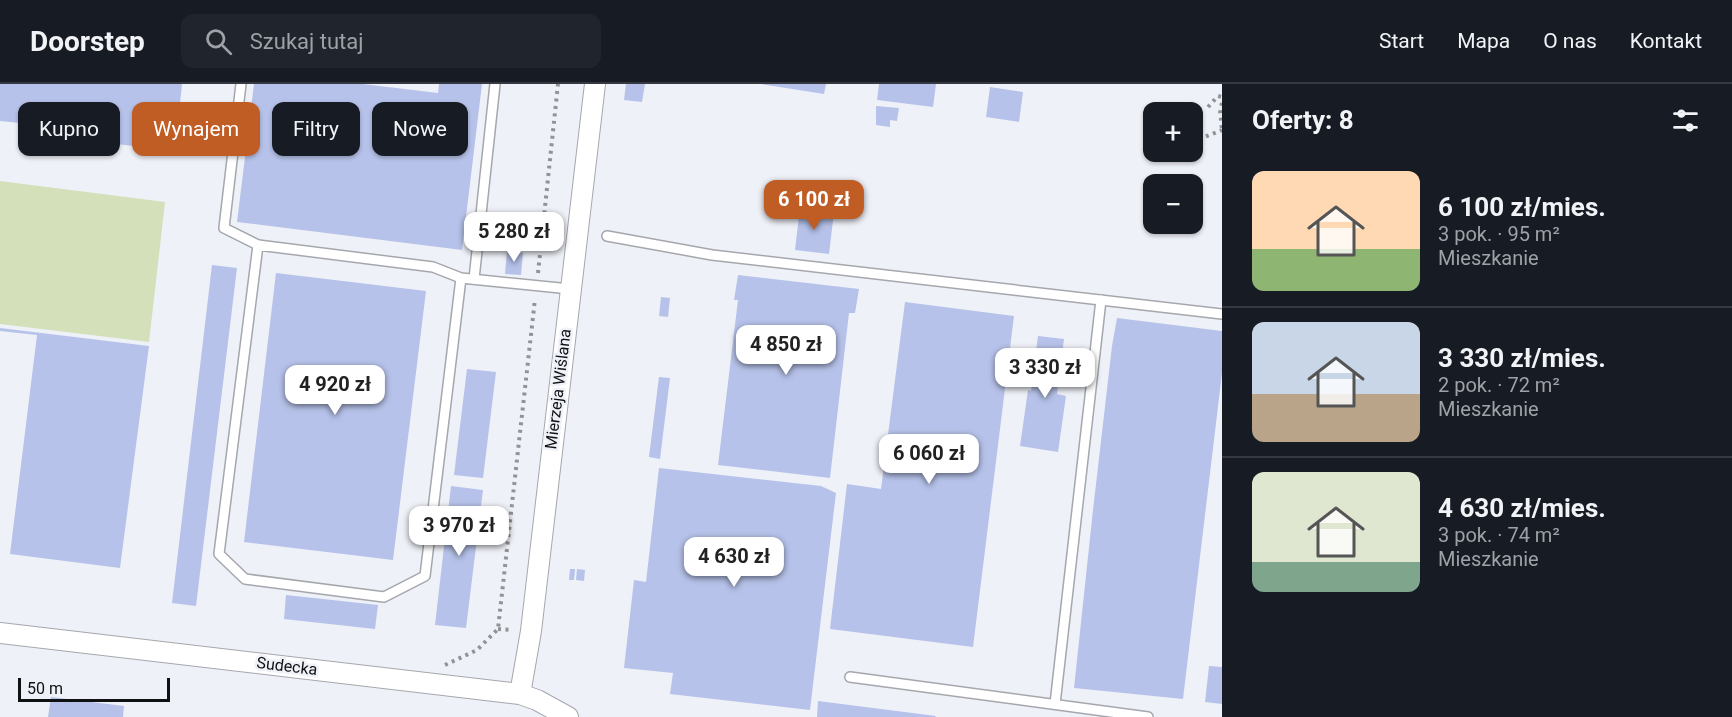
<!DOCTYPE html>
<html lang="pl">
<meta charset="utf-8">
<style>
body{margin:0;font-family:Roboto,sans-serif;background:#20242c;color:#f1f3f6;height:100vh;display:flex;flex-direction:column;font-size:22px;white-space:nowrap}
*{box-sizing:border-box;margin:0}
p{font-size:20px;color:#9ea1a6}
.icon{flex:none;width:33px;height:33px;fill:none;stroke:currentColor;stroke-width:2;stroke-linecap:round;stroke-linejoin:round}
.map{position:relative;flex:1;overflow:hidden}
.details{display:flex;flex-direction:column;background:#171b24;width:510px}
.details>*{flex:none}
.banner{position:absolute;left:18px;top:18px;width:570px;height:54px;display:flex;gap:12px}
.tools{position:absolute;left:1143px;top:18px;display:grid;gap:12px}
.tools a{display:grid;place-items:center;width:60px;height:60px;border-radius:12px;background:#171b24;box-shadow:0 2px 4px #0004;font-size:30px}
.scale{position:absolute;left:18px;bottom:15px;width:152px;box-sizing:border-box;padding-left:6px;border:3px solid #101113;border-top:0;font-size:16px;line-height:21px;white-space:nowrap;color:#101113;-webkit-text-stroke:4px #eff1f8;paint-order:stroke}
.price{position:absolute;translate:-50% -51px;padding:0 14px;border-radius:12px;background:#fff;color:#222;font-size:20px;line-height:39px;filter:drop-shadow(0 2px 3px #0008)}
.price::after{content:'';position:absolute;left:50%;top:36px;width:18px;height:14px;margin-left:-9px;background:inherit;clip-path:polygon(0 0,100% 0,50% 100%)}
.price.on{background:#c05d24;color:#fff}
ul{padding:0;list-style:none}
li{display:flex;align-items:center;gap:18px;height:150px;padding:0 30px}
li+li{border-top:2px solid #363941}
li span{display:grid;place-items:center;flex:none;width:168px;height:120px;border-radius:12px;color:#555}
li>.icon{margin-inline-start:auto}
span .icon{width:72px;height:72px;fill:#fffc;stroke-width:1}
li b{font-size:26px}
h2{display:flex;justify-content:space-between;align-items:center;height:72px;padding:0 30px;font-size:26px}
.tag{padding:0 21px;border-radius:12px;background:#171b24;box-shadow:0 2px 4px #0004;font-size:21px;line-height:54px}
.tag.on{background:#c05d24;color:#fff}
header{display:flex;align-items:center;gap:36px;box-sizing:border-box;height:84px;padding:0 30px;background:#171b24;border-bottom:2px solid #363941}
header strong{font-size:28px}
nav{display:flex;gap:33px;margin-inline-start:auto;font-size:21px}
.search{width:420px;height:54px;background:#20242c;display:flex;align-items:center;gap:15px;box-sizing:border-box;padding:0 21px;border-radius:12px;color:#9ea1a6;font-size:22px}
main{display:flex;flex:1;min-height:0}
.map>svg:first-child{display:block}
.green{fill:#d3e0b9}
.building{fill:#b6c2e9}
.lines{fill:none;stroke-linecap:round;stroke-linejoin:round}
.service-casing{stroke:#a5a7ad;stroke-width:12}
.minor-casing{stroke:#a5a7ad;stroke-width:22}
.path{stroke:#919397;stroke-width:4;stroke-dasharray:3 4.5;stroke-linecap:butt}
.service{stroke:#fff;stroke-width:9}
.minor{stroke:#fff;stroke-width:20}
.labels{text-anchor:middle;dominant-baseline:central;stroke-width:5;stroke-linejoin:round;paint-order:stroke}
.street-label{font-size:16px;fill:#101113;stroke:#eff1f8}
</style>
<header>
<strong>Doorstep</strong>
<div class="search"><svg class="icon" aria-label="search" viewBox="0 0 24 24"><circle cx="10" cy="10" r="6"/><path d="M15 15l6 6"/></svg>Szukaj tutaj</div>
<nav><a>Start</a><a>Mapa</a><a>O nas</a><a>Kontakt</a></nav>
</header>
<main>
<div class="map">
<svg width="1222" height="633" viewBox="0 0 1222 633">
<rect width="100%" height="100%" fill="#eff1f8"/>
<polygon class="green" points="0,97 165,118 149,258 0,240"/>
<g class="building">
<polygon points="0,0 182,0 176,58 151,55 150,64 50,52 51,42 0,37"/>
<polygon points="254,0 363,0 438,9 439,0 482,0 462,166 237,138"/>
<polygon points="626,0 645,0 642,18 624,16"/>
<polygon points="761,0 826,0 824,10"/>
<polygon points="879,0 936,0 933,23 877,16"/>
<polygon points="990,3 1023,8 1019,38 986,33"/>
<polygon points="876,22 899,24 897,37 890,36 890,43 876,41"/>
<polygon points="800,123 834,128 829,170 795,166"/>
<polygon points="507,167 523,169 521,191 505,190"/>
<polygon points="212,181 237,184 196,522 172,519"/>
<polygon points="276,189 426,207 393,476 244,458"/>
<polygon points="738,191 859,205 855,229 849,229 830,394 718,381 738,216 734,216"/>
<polygon points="661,213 670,214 668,233 659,232"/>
<polygon points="905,218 1014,232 973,563 830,545 847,400 881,405"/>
<polygon points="1117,234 1222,247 1222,289 1183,615 1074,604 1093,426 1112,262"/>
<polygon points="0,244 149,262 120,484 10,470 37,251 0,247"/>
<polygon points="1038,252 1064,255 1057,310 1066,312 1058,368 1020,362 1028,306 1031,307"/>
<polygon points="467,285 496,288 483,394 454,391"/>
<polygon points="659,293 670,294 660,375 649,373"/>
<polygon points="659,384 821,402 836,409 810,626 670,610 673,589 624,584 634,496 646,498"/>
<polygon points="451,402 483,406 466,544 435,541"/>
<polygon points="570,485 575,485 574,496 569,496"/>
<polygon points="577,485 585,486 584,497 576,496"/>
<polygon points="286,511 378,521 375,545 284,535"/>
<polygon points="1209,582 1222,583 1222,620 1205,618"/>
<polygon points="51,613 124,622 123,633 48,633"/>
<polygon points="818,617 936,632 935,633 817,633"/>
</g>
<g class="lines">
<g class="service-casing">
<g id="service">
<polyline points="241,0 224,144 258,161"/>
<polyline points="607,152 712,171 1222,230"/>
<polyline points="461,194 425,492 384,513 245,495 219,470 258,161 433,183 461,194 570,205"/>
<polyline points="474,195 495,0"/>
<polyline points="850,593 1148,633"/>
<polyline points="1055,620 1101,216"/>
</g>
</g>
<g class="minor-casing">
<g id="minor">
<polyline points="0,549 520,610 537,616 568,633"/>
<polyline points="520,610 531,547 595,0"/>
</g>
</g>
<g class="path">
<polyline points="1222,19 1220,26 1222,46"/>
<polyline points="1208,23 1218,12 1222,13"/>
<polyline points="1192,58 1222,46"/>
<polyline points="538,189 558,0"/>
<polyline points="498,545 512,546"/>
<polyline points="445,581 477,566 498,545 535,215"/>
</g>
<use href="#service" class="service"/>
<use href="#minor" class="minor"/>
</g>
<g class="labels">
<g class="street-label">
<text transform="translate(558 305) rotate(-83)">Mierzeja Wiślana</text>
<text transform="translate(287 582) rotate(7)">Sudecka</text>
</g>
</g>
</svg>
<div class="tools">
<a>+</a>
<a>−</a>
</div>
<div class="scale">50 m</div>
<b class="price on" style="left:814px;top:147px">6 100 zł</b>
<b class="price" style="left:514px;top:179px">5 280 zł</b>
<b class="price" style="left:786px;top:292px">4 850 zł</b>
<b class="price" style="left:1045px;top:315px">3 330 zł</b>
<b class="price" style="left:335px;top:332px">4 920 zł</b>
<b class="price" style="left:929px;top:401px">6 060 zł</b>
<b class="price" style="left:459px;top:473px">3 970 zł</b>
<b class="price" style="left:734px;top:504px">4 630 zł</b>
<div class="banner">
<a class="tag">Kupno</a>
<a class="tag on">Wynajem</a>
<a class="tag">Filtry</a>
<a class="tag">Nowe</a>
</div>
</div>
<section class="details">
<h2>Oferty: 8<svg class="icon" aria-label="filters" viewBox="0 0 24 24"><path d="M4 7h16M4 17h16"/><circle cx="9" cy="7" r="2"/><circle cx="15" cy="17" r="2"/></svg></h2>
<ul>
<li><span style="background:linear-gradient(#ffd9b3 65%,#8fb573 0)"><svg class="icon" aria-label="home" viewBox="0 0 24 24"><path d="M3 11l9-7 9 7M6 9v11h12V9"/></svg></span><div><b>6 100 zł/mies.</b><p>3 pok. · 95 m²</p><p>Mieszkanie</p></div></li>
<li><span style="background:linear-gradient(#c9d6e8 60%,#b9a48a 0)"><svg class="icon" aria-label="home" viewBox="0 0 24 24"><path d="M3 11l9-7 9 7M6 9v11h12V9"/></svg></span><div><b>3 330 zł/mies.</b><p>2 pok. · 72 m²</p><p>Mieszkanie</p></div></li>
<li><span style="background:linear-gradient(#dfe7d0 75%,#7fa58c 0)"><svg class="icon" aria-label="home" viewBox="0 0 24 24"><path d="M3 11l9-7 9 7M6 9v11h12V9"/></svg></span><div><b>4 630 zł/mies.</b><p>3 pok. · 74 m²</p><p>Mieszkanie</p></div></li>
</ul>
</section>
</main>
